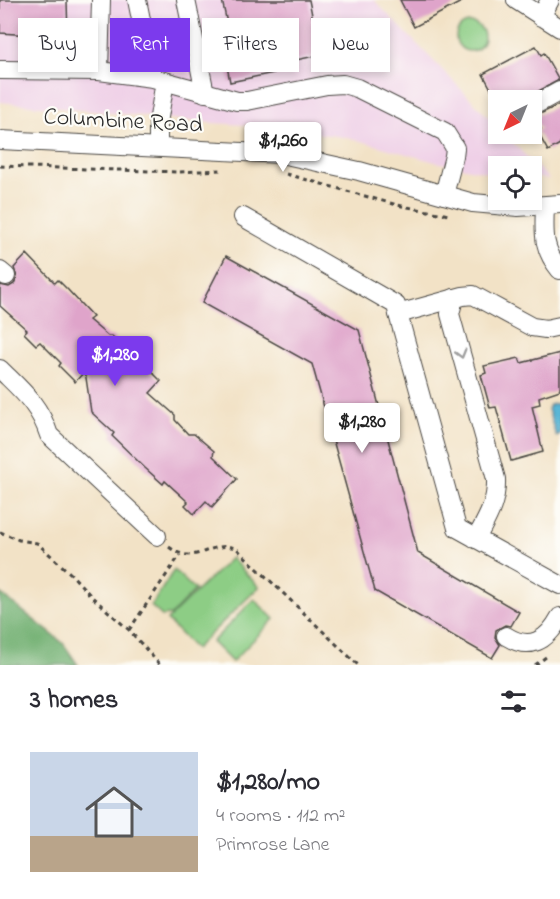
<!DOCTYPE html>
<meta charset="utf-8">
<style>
body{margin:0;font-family:"Indie Flower",sans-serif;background:#f2f2f3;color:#2b2b33;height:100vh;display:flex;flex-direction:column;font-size:22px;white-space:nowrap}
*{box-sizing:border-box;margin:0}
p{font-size:20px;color:#7c7c81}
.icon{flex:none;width:33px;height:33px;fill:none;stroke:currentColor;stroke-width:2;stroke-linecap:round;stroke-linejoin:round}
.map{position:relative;height:665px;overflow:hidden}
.drawer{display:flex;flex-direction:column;background:#fff;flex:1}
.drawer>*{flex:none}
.guide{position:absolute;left:18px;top:18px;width:525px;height:54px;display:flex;gap:12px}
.needle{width:39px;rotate:223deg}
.controls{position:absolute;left:488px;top:90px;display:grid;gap:12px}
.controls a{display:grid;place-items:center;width:54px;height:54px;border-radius:0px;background:#fff;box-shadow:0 3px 9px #0003;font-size:30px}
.price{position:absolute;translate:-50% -51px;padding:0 14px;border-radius:6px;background:#fff;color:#222;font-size:20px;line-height:39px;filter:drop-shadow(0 2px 3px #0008)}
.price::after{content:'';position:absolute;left:50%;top:36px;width:18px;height:14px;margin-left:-9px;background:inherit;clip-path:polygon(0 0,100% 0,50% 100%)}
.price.selected{background:#7c3aed;color:#fff}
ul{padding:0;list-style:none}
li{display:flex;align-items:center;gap:18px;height:150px;padding:0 30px}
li+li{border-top:2px solid #e1e1e2}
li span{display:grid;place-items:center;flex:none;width:168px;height:120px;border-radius:0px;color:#555}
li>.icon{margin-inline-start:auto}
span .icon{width:72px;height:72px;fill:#fffc;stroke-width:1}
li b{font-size:26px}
h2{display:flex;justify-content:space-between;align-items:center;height:72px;padding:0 30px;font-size:26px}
.pill{padding:0 21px;border-radius:0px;background:#fff;box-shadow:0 3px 9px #0003;font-size:21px;line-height:54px}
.pill.selected{background:#7c3aed;color:#fff}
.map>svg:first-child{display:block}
.built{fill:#efd0e7}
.green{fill:#8dcd85;stroke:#5c7c58;stroke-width:1.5}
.forest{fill:#72b072;stroke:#4e6e4e;stroke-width:1.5}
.water{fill:#58b6d6;stroke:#427080;stroke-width:1.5}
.building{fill:#dfa4ca}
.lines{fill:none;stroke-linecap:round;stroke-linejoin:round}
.minor-casing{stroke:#494642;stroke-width:20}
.path{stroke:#494642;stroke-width:3;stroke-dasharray:4.5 4.5;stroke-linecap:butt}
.minor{stroke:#fff;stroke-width:18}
.oneway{stroke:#a0a0a0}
.labels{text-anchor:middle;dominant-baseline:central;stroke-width:4.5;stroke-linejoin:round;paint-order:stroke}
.street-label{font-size:24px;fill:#2b2b2b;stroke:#fdfcf7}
</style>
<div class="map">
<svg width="560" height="665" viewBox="0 0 560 665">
<rect width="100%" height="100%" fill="#fdfcf7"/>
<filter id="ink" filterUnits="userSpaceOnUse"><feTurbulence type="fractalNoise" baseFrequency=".0167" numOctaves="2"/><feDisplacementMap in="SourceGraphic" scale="12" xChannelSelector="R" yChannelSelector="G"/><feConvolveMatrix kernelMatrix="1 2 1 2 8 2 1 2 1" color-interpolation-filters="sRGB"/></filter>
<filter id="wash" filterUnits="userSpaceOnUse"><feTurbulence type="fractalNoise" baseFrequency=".008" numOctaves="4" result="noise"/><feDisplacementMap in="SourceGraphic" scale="24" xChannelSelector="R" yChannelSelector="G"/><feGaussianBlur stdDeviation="1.35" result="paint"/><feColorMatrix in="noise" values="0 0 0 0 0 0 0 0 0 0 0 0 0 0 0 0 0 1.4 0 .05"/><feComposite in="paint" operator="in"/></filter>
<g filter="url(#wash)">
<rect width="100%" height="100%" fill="#f2e2c6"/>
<polygon class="built" points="0,0 374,0 498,127 498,134 504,134 549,179 531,177 531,166 498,166 498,174 495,174 435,162 350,138 263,126 211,123 0,102"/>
<g class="green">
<circle cx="470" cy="37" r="14"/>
<polygon points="231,558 259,587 195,649 167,620"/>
<polygon points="174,570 195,590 171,615 162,616 151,606"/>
<polygon points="254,599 274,619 232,662 212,642"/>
</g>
<polygon class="forest" points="0,593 63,643 78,665 0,665"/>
<polygon class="water" points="560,403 560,434 556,436 548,409 550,405"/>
<g id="blocks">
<g class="building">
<polygon points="0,0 67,0 68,38 31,40 31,35 0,33"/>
<polygon points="222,0 309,0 320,55 272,65 274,73 230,82 222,39 230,37"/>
<polygon points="400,0 465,0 414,27"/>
<polygon points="536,46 541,55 544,53 559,80 524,99 522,95 512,100 497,100 483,74"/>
<polygon points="560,104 560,144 548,151 537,131 541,129 534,117"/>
<polygon points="27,254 55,283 58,280 68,290 93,317 89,320 108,336 112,336 142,367 145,365 161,381 150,393 175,415 175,420 188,434 194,434 214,451 213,456 237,479 212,507 206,501 194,514 185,505 188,502 165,481 163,484 145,468 112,436 114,433 91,412 85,371 75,382 59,366 61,363 40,342 36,345 24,333 27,330 0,306 0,285 9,287 14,284 17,277 14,268"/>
<polygon points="226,256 359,330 418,553 519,612 511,626 505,625 496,630 495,637 500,645 492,658 375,591 312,364 202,303"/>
<polygon points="560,353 560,390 539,397 540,404 532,406 543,452 511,461 496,407 490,408 481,375 486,373 484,366 519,358 521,363"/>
</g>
</g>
</g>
<g filter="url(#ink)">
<use href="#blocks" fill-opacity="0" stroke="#494642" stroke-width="1.5"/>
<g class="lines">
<g class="minor-casing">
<g id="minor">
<polyline points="137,0 153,78"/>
<polyline points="186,0 205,93"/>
<polyline points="516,0 560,28"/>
<polyline points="541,17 550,0"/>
<polyline points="0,70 99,71 153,78 237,101 247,101 327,85 343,84 357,88 445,132 455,148 454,156 444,195"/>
<polyline points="99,71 101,0"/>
<polyline points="531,107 560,91"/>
<polyline points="0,140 281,154 359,171 473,203 518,207 560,204"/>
<polyline points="158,147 158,123 165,81"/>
<path d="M545 206C544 233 542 248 560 270"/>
<polyline points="243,217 396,305 398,314"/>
<polyline points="0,271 6,276"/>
<path d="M454 298 450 314 496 479C497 503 487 518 476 539"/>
<polyline points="560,326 546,329 532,327 473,295 463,296 398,314 457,528 560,585"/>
<path d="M0 369C22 391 39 404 49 435L157 536"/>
<path d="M506 636C530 651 547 641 560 617"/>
</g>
</g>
<g class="path">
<polyline points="0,166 178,172 223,170"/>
<polyline points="286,174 397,205 449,215"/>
<polyline points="0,532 19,540 37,543 71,574 91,596 129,630 160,665"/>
<path d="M169 547C197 568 207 540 236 548L358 665"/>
<polyline points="129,630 180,555"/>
<polyline points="535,665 546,657"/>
</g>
<use href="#minor" class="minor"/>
</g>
<defs><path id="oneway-chevron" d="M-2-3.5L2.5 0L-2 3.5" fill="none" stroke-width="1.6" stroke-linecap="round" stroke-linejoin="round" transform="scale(1.5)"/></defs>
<use class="oneway" href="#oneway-chevron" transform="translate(461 354) rotate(74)"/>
</g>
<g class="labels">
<g class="street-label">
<text transform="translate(123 122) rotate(3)">Columbine Road</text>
</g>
</g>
</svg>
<div class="controls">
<a><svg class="needle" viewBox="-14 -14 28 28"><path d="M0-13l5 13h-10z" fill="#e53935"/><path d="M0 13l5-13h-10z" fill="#7c7c81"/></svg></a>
<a><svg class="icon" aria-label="locate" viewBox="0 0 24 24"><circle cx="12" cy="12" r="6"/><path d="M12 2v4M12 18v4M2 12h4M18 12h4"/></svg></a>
</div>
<b class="price" style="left:283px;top:173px">$1,260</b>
<b class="price selected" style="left:115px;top:387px">$1,280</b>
<b class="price" style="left:362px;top:454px">$1,280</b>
<div class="guide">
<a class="pill">Buy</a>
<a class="pill selected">Rent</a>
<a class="pill">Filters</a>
<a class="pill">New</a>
</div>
</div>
<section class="drawer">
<h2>3 homes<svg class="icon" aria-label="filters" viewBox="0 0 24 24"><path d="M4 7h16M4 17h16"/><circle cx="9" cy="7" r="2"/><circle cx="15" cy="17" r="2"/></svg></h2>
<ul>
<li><span style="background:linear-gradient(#c9d6e8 70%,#b9a48a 0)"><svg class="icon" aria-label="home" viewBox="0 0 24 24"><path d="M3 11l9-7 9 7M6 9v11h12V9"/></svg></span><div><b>$1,280/mo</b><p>4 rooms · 112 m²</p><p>Primrose Lane</p></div></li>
</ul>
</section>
